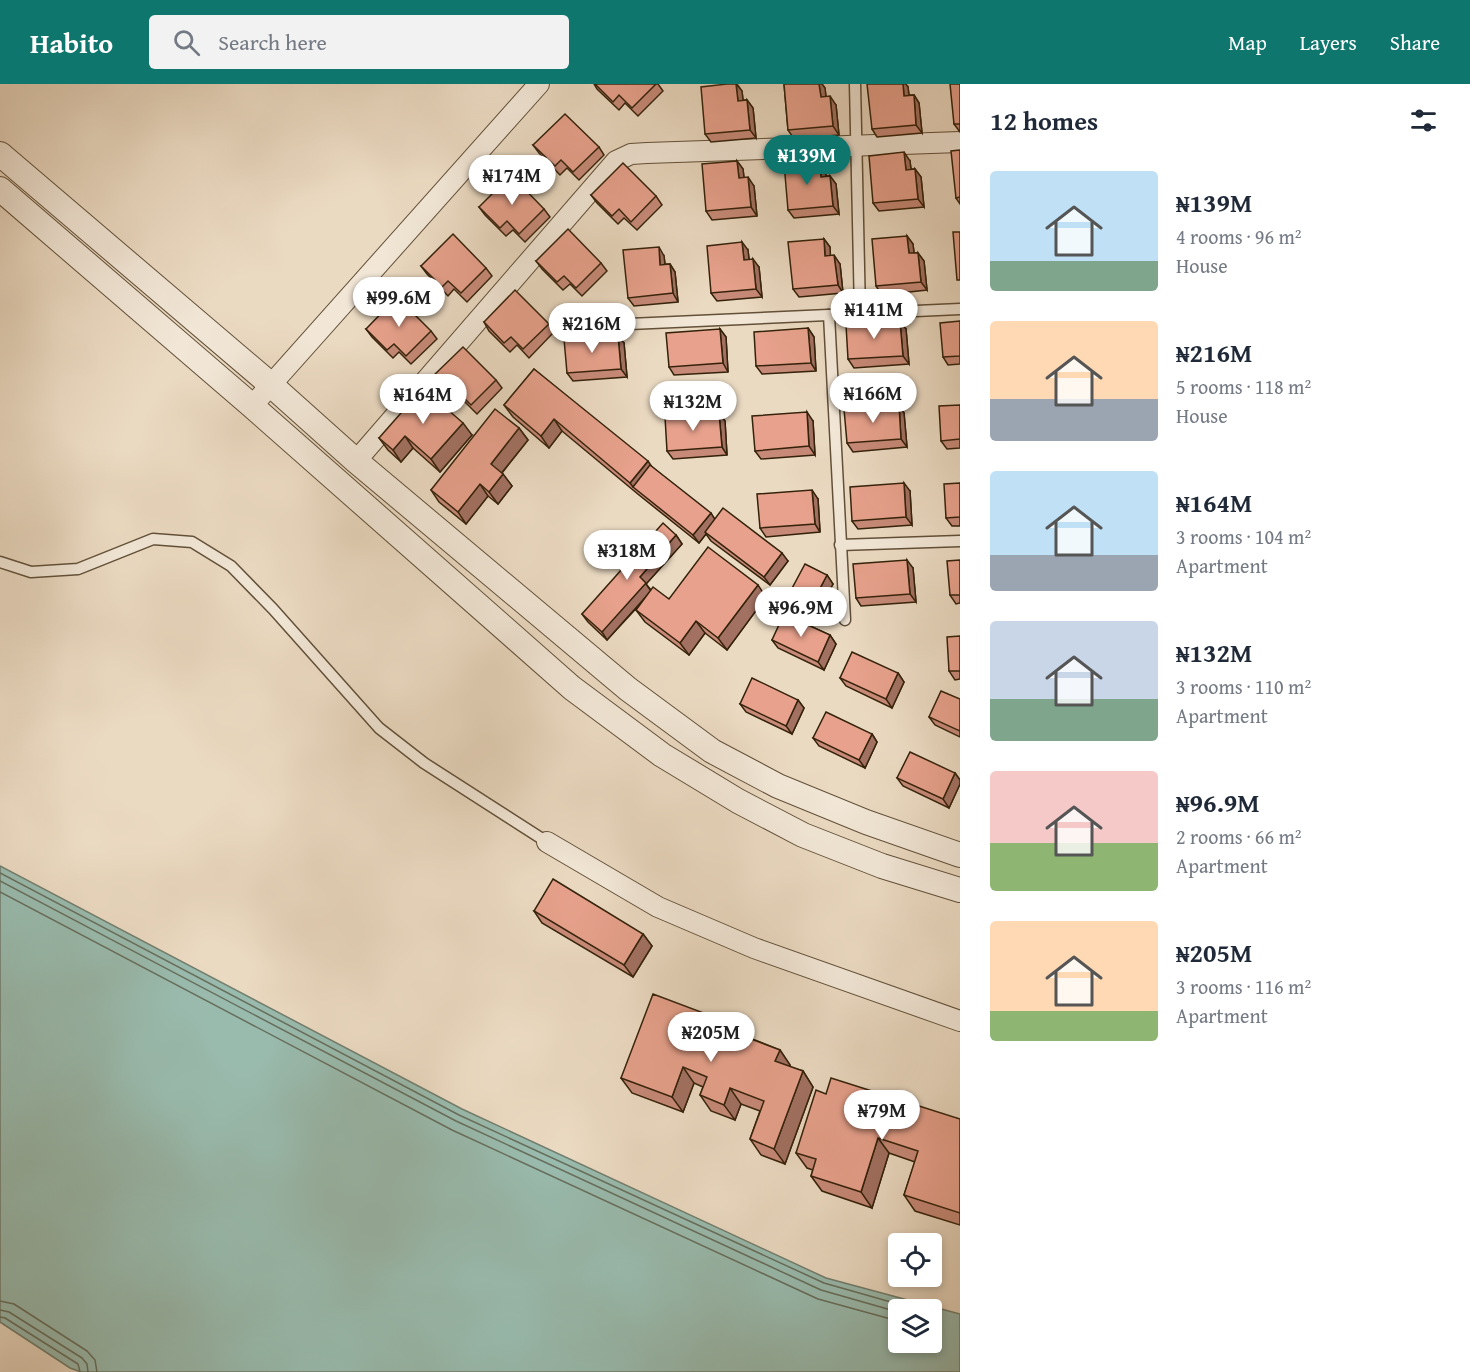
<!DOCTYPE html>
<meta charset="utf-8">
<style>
body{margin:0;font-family:"Gentium Book Plus",serif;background:#f2f2f3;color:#1f2937;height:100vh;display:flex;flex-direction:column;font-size:22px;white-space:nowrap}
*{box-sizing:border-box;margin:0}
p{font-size:20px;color:#747a83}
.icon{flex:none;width:33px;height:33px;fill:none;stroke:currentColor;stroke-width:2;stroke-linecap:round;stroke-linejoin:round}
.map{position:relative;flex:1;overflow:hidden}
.side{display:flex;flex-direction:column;background:#fff;width:510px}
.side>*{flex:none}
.tools{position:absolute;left:888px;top:1149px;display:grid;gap:12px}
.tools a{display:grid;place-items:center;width:54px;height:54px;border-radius:6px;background:#fff;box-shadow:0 3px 9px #0003;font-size:30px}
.price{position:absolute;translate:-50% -51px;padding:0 14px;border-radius:21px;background:#fff;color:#222;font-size:20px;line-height:39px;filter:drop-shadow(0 2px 3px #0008)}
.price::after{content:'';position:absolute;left:50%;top:36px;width:18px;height:14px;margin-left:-9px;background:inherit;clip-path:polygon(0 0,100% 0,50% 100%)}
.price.current{background:#0f766e;color:#fff}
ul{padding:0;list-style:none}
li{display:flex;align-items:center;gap:18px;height:150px;padding:0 30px}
li span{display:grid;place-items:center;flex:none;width:168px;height:120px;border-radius:6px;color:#555}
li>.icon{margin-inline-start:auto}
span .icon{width:72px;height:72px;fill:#fffc;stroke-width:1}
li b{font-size:26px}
h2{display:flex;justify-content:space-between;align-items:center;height:72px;padding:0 30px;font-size:26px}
header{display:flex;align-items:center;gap:36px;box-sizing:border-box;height:84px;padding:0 30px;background:#0f766e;color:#fff}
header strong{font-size:28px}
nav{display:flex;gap:33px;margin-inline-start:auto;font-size:21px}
.search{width:420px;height:54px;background:#f2f2f3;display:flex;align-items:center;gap:15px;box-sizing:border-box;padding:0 21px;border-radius:6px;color:#747a83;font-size:22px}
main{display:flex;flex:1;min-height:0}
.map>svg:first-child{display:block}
.water{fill:#99bbae;stroke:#717e6d;stroke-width:1.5;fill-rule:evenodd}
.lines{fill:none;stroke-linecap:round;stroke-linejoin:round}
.shore{stroke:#676e5c;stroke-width:1.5}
.service-casing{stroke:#625039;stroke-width:13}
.minor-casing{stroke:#625039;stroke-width:22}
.tertiary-casing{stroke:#625039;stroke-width:26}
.service{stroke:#f2e7d7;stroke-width:10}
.minor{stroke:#f2e7d7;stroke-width:20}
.tertiary{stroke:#f2e7d7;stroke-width:24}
.wall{fill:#c78a78;stroke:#35220b;stroke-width:1.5}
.shaded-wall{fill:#a27162;stroke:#35220b;stroke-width:1.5}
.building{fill:#e7a18c;stroke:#35220b;stroke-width:1.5}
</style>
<header>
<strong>Habito</strong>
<div class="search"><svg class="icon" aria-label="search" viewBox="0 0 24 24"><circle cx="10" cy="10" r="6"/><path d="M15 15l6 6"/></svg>Search here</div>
<nav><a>Map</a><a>Layers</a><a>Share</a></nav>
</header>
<main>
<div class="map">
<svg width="960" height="1288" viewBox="0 0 960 1288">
<rect width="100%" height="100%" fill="#ebdac2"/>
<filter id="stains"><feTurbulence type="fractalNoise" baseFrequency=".00333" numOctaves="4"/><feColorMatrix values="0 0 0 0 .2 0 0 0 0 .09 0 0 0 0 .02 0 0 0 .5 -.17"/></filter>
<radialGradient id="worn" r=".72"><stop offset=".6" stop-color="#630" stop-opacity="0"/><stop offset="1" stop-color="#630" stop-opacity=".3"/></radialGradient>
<path class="water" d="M0 782 462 1025 826 1194 960 1230V1288H81L70 1284 0 1238ZM898 1226H932V1258H898Z"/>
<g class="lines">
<g class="shore">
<polyline points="0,789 459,1031 824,1199 919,1226"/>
<polyline points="0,797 456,1037 821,1206 898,1228"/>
<polyline points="0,808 452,1046 818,1215 898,1237"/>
<polyline points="0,1217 14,1220 87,1267 95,1276 97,1288"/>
<polyline points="0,1226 9,1228 82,1274 87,1280 88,1288"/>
<polyline points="0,1233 5,1234 78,1280 80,1288"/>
</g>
<g class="service-casing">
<g id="service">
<polyline points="855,0 860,229"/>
<polyline points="829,231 845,536"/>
<polyline points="607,241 960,225"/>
<polyline points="840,461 960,457"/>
<polyline points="0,478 31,488 78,485 153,455 192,458 231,482 273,525 379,644 424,679 547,758"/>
</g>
</g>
<g class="minor-casing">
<g id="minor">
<polyline points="252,322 539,0"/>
<polyline points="356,377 616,77 631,70 647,69 960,58"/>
<polyline points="547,758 658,823 754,864 960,937"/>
</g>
</g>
<g class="tertiary-casing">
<g id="tertiary">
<polyline points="0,70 270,300 356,377 628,605 712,667 778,702 866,738 960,771"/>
<polyline points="0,105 252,322 572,604 662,671 738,717 803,751 882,782 960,806"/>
</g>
</g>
<use href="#service" class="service"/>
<use href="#minor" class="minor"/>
<use href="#tertiary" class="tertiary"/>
</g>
<g class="wall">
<polygon points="594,0 658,0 663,7 638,32 625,19 619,26 597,5"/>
<polygon points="727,0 737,0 742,7 743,16 747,16 753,24 756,54 711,58 705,50"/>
<polygon points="784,0 822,0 825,4 826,13 836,21 839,51 794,55 788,46"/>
<polygon points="960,0 960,48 954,40"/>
<polygon points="908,3 909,11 914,11 919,19 922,49 877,53 872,45"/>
<polygon points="533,61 599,63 604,71 579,96 567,84 560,91 539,69"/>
<polygon points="960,66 960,120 956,114"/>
<polygon points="737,77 743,85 744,94 754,102 757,132 712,136 706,127"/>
<polygon points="910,77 911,85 915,85 921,93 924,123 879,127 873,119"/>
<polygon points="825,83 826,92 830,92 836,100 839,130 794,134 788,126"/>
<polygon points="591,111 656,112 662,121 637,146 624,134 618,140 597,119"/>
<polygon points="479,123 544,125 550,133 525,158 513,146 506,152 485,131"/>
<polygon points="907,152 913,160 914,169 918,169 924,177 927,206 882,211 876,202"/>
<polygon points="824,155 830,163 830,172 840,180 843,209 799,213 793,205"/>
<polygon points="748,166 749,175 759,183 762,213 717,217 711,209"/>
<polygon points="664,172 665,180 670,180 675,188 678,218 634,222 628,214"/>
<polygon points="536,177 601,179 607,187 582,212 570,200 563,206 542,185"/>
<polygon points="421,182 486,184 492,192 467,218 454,205 448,212 427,190"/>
<polygon points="960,237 960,280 948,281 943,273"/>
<polygon points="484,238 549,240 554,248 529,274 517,261 510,268 489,247"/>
<polygon points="808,244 814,253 816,287 762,290 756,282"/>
<polygon points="366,245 431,247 437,255 411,280 399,268 393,274 372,253"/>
<polygon points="720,245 726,253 728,288 674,291 669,283"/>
<polygon points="906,245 909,280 854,284 848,275"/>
<polygon points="624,259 627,293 573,297 567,289"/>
<polygon points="534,285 715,435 788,477 770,501 711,457 706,450 699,459 639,411 562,347 549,364 513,333 504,321"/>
<polygon points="431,294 496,296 502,304 477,330 464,317 458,324 437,303"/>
<polygon points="960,321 960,364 947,365 941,357"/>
<polygon points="719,329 725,337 727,371 673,375 667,367"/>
<polygon points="904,329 907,363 853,368 847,359"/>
<polygon points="813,337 815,371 761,375 755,367"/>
<polygon points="519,344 528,356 502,389 512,402 498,420 488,412 466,440 439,418 431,406"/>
<polygon points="472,351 440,388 413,364 401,378 388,366 379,354"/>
<polygon points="960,399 960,442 952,442 946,434"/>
<polygon points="910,407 912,441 858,445 852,437"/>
<polygon points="818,415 820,448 766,453 760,444"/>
<polygon points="676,451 682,460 646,500 651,506 669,515 766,513 727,566 705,549 689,571 645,538 636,526 645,515 607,556 588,538 582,530"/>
<polygon points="960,476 960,519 956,520 950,511"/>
<polygon points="913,484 916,518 861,522 856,514"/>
<polygon points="827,491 833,500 810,542 830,551 836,560 824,586 778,564 772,556 794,534 788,531 782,523"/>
<polygon points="960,552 960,595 955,596 949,587"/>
<polygon points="898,589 904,598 892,624 846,602 840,594"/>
<polygon points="960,615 960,653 935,641 929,633"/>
<polygon points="798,616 804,624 792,650 746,628 740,620"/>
<polygon points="872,650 877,658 865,684 819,662 813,654"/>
<polygon points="955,689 960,696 960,700 949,724 903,702 897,694"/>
<polygon points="534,827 643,850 652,862 633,893 542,839"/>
<polygon points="737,949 780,966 790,981 790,983 803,987 813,1003 785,1080 761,1071 750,1055 760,1027 741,1020 735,1036 711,1027 700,1011 703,1003 694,999 683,1028 632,1009 621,994"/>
<polygon points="826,1010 960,1035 960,1141 915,1127 904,1111 915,1078 889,1069 872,1124 822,1107 811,1092 813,1086 807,1084 796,1069"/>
</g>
<g class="shaded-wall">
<polygon points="736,0 742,7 744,25 738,17"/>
<polygon points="819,0 822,0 825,4 827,22 821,13"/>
<polygon points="903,0 906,0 908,3 910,20 904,12"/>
<polygon points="914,11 919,19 922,49 916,41"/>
<polygon points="830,12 836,21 839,51 833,42"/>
<polygon points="747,16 753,24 756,54 750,46"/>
<polygon points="904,68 910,77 912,94 906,86"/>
<polygon points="819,75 825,83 827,101 821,93"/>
<polygon points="737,77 743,85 745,102 739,94"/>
<polygon points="915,85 921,93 924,123 918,115"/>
<polygon points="830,92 836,100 839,130 833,122"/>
<polygon points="748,93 754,102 757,132 751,123"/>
<polygon points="907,152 913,160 915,178 909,169"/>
<polygon points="824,155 830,163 831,181 825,172"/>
<polygon points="742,158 748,166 750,184 744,176"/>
<polygon points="659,163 664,172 666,189 660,181"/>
<polygon points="918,169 924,177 927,206 921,198"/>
<polygon points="834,171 840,180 843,209 838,201"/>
<polygon points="753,175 759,183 762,213 756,205"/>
<polygon points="670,180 675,188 678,218 673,209"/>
<polygon points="900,237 906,245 909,280 903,272"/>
<polygon points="808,244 814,253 816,287 811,279"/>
<polygon points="720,245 726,253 728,288 723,279"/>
<polygon points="618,251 624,259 627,293 621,285"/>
<polygon points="899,321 904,329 907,363 901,355"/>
<polygon points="807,328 813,337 815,371 809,362"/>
<polygon points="719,329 725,337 727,371 722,363"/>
<polygon points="554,335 562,347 549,364 541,352"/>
<polygon points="463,339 472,351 440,388 431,375"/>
<polygon points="519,344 528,356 499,392 491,380"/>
<polygon points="405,352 413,364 401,378 393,366"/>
<polygon points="648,377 656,389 633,403 630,399"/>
<polygon points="503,390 512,402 498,420 489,408"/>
<polygon points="904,399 910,407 912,441 906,433"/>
<polygon points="480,400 488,412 466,440 458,428"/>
<polygon points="812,406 818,415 820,448 815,440"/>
<polygon points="711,429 716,437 699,459 693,451"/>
<polygon points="676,451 682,460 646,500 651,507 607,556 602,548 640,493"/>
<polygon points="782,469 788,477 770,501 764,493"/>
<polygon points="907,476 913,484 916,518 910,510"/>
<polygon points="827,491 833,500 809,543 804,535"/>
<polygon points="758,501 766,513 727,566 718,554"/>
<polygon points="696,537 705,549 689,571 680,559"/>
<polygon points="830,551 836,560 824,586 818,578"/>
<polygon points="898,589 904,598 892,624 886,615"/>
<polygon points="798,616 804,624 792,650 786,642"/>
<polygon points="872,650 877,658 865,684 859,676"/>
<polygon points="955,689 960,696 960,700 949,724 943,715"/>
<polygon points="643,850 652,862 633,893 624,881"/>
<polygon points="730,939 741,955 730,947"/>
<polygon points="780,966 790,981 786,993 775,977"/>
<polygon points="683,983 694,999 683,1028 672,1013"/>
<polygon points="803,987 813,1003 785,1080 774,1065"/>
<polygon points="730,1004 741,1020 735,1036 724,1021"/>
<polygon points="878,1054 889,1069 872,1124 861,1108"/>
</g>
<g class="building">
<polygon points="595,0 656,0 632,24 619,11 613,18"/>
<polygon points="727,0 736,0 738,17 747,16 750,46 705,50 701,3"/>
<polygon points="784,0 819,0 821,13 830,12 833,42 788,46"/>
<polygon points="867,0 903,0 904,12 914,11 916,41 872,45"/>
<polygon points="950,0 960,0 960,40 954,40"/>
<polygon points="565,30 599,63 573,88 561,76 555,82 533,61"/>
<polygon points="960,66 960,113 956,114 951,67"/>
<polygon points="904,68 906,86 915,85 918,115 873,119 869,72"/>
<polygon points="819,75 821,93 830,92 833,122 788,126 784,79"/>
<polygon points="737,77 739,94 748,93 751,123 706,127 702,80"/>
<polygon points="623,79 656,112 631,138 619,125 612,132 591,111"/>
<polygon points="511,91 544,125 519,150 507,137 500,144 479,123"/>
<polygon points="568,145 601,179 576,204 564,192 557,198 536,177"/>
<polygon points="953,148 960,148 960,196 957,196"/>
<polygon points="453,150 486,184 461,209 448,197 442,203 421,182"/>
<polygon points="907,152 909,169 918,169 921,198 876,202 872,155"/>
<polygon points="824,155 825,172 834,171 838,201 793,205 788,158"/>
<polygon points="742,158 744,176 753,175 756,205 711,209 707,162"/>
<polygon points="659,163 660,181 670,180 673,209 628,214 623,166"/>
<polygon points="515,206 549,240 523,265 511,253 504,259 484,238"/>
<polygon points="397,213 431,247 406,272 394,260 387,266 366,245"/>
<polygon points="900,237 903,272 848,275 846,241"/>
<polygon points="960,237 960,272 943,273 940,239"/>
<polygon points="808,244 811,279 756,282 754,248"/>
<polygon points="720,245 723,279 669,283 666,249"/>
<polygon points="618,251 621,285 567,289 564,255"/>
<polygon points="463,263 496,296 471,321 459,309 452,315 431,294"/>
<polygon points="534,285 648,377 630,399 554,335 541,352 504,321"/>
<polygon points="423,304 463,339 431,375 405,352 393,366 379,354"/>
<polygon points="899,321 901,355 847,359 844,325"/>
<polygon points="960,321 960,355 941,357 939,322"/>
<polygon points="495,325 519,344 491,380 503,390 489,408 480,400 458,428 431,406"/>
<polygon points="807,328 809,362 755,367 752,332"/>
<polygon points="719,329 722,363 667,367 665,333"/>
<polygon points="650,381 711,429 693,451 633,403"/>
<polygon points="904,399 906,433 852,437 850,403"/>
<polygon points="960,399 960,433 946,434 944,400"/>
<polygon points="812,406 815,440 760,444 757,410"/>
<polygon points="723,424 782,469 764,493 705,448"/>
<polygon points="663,439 676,451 640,493 646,499 602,548 582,530"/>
<polygon points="708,463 758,501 718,554 696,537 680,559 636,526 653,503 669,515"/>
<polygon points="907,476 910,510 856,514 853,480"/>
<polygon points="960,476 960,511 950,511 947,477"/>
<polygon points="805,480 827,491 804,535 782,523"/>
<polygon points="784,530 830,551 818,578 772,556"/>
<polygon points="960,552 960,587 949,587 947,553"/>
<polygon points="852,568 898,589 886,615 840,594"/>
<polygon points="752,594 798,616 786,642 740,620"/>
<polygon points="941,607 960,615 960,647 929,633"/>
<polygon points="826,628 872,650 859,676 813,654"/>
<polygon points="910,668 955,689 943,715 897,694"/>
<polygon points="553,795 643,850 624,881 534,827"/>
<polygon points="653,910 730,939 730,947 780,966 775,977 803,987 774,1065 750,1055 764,1017 730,1004 724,1021 700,1011 707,993 683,983 672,1013 621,994"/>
<polygon points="831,994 960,1035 960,1129 904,1111 918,1067 878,1054 861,1108 811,1092 816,1075 796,1069 816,1006 826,1010"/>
</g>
<rect width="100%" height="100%" filter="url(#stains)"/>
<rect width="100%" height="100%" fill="url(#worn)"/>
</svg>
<div class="tools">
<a><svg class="icon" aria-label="locate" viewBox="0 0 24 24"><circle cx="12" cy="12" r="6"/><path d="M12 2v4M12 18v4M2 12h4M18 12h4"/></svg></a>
<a><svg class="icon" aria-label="layers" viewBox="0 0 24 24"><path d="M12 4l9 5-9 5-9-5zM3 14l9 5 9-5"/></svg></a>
</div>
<b class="price current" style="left:807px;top:102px">₦139M</b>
<b class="price" style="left:512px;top:122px">₦174M</b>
<b class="price" style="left:399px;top:244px">₦99.6M</b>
<b class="price" style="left:874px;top:256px">₦141M</b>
<b class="price" style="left:592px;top:270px">₦216M</b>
<b class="price" style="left:873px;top:340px">₦166M</b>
<b class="price" style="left:423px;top:341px">₦164M</b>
<b class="price" style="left:693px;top:348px">₦132M</b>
<b class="price" style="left:627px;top:497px">₦318M</b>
<b class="price" style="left:801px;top:554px">₦96.9M</b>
<b class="price" style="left:711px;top:979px">₦205M</b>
<b class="price" style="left:882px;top:1057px">₦79M</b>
</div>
<section class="side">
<h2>12 homes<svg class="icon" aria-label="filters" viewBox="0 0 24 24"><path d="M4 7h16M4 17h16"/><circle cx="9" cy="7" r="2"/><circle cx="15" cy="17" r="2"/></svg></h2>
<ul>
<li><span style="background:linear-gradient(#bfe0f5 75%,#7fa58c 0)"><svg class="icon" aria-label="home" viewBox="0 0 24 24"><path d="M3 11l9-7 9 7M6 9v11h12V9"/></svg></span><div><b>₦139M</b><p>4 rooms · 96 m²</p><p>House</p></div></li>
<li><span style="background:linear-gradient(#ffd9b3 65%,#9aa5b1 0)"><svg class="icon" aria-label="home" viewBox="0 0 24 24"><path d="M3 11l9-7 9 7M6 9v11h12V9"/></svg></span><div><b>₦216M</b><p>5 rooms · 118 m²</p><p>House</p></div></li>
<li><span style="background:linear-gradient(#bfe0f5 70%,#9aa5b1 0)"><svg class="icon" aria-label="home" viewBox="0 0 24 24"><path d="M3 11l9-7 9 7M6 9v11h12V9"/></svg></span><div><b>₦164M</b><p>3 rooms · 104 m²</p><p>Apartment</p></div></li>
<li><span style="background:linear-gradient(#c9d6e8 65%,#7fa58c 0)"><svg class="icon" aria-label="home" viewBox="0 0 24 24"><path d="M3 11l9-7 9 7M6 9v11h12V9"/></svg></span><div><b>₦132M</b><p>3 rooms · 110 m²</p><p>Apartment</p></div></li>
<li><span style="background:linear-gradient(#f6c9c9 60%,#8fb573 0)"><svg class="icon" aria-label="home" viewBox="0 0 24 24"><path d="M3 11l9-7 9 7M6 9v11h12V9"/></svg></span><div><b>₦96.9M</b><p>2 rooms · 66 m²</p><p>Apartment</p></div></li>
<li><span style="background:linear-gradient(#ffd9b3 75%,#8fb573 0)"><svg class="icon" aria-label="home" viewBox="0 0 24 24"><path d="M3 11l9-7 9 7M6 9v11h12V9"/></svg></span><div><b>₦205M</b><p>3 rooms · 116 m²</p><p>Apartment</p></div></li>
</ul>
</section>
</main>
